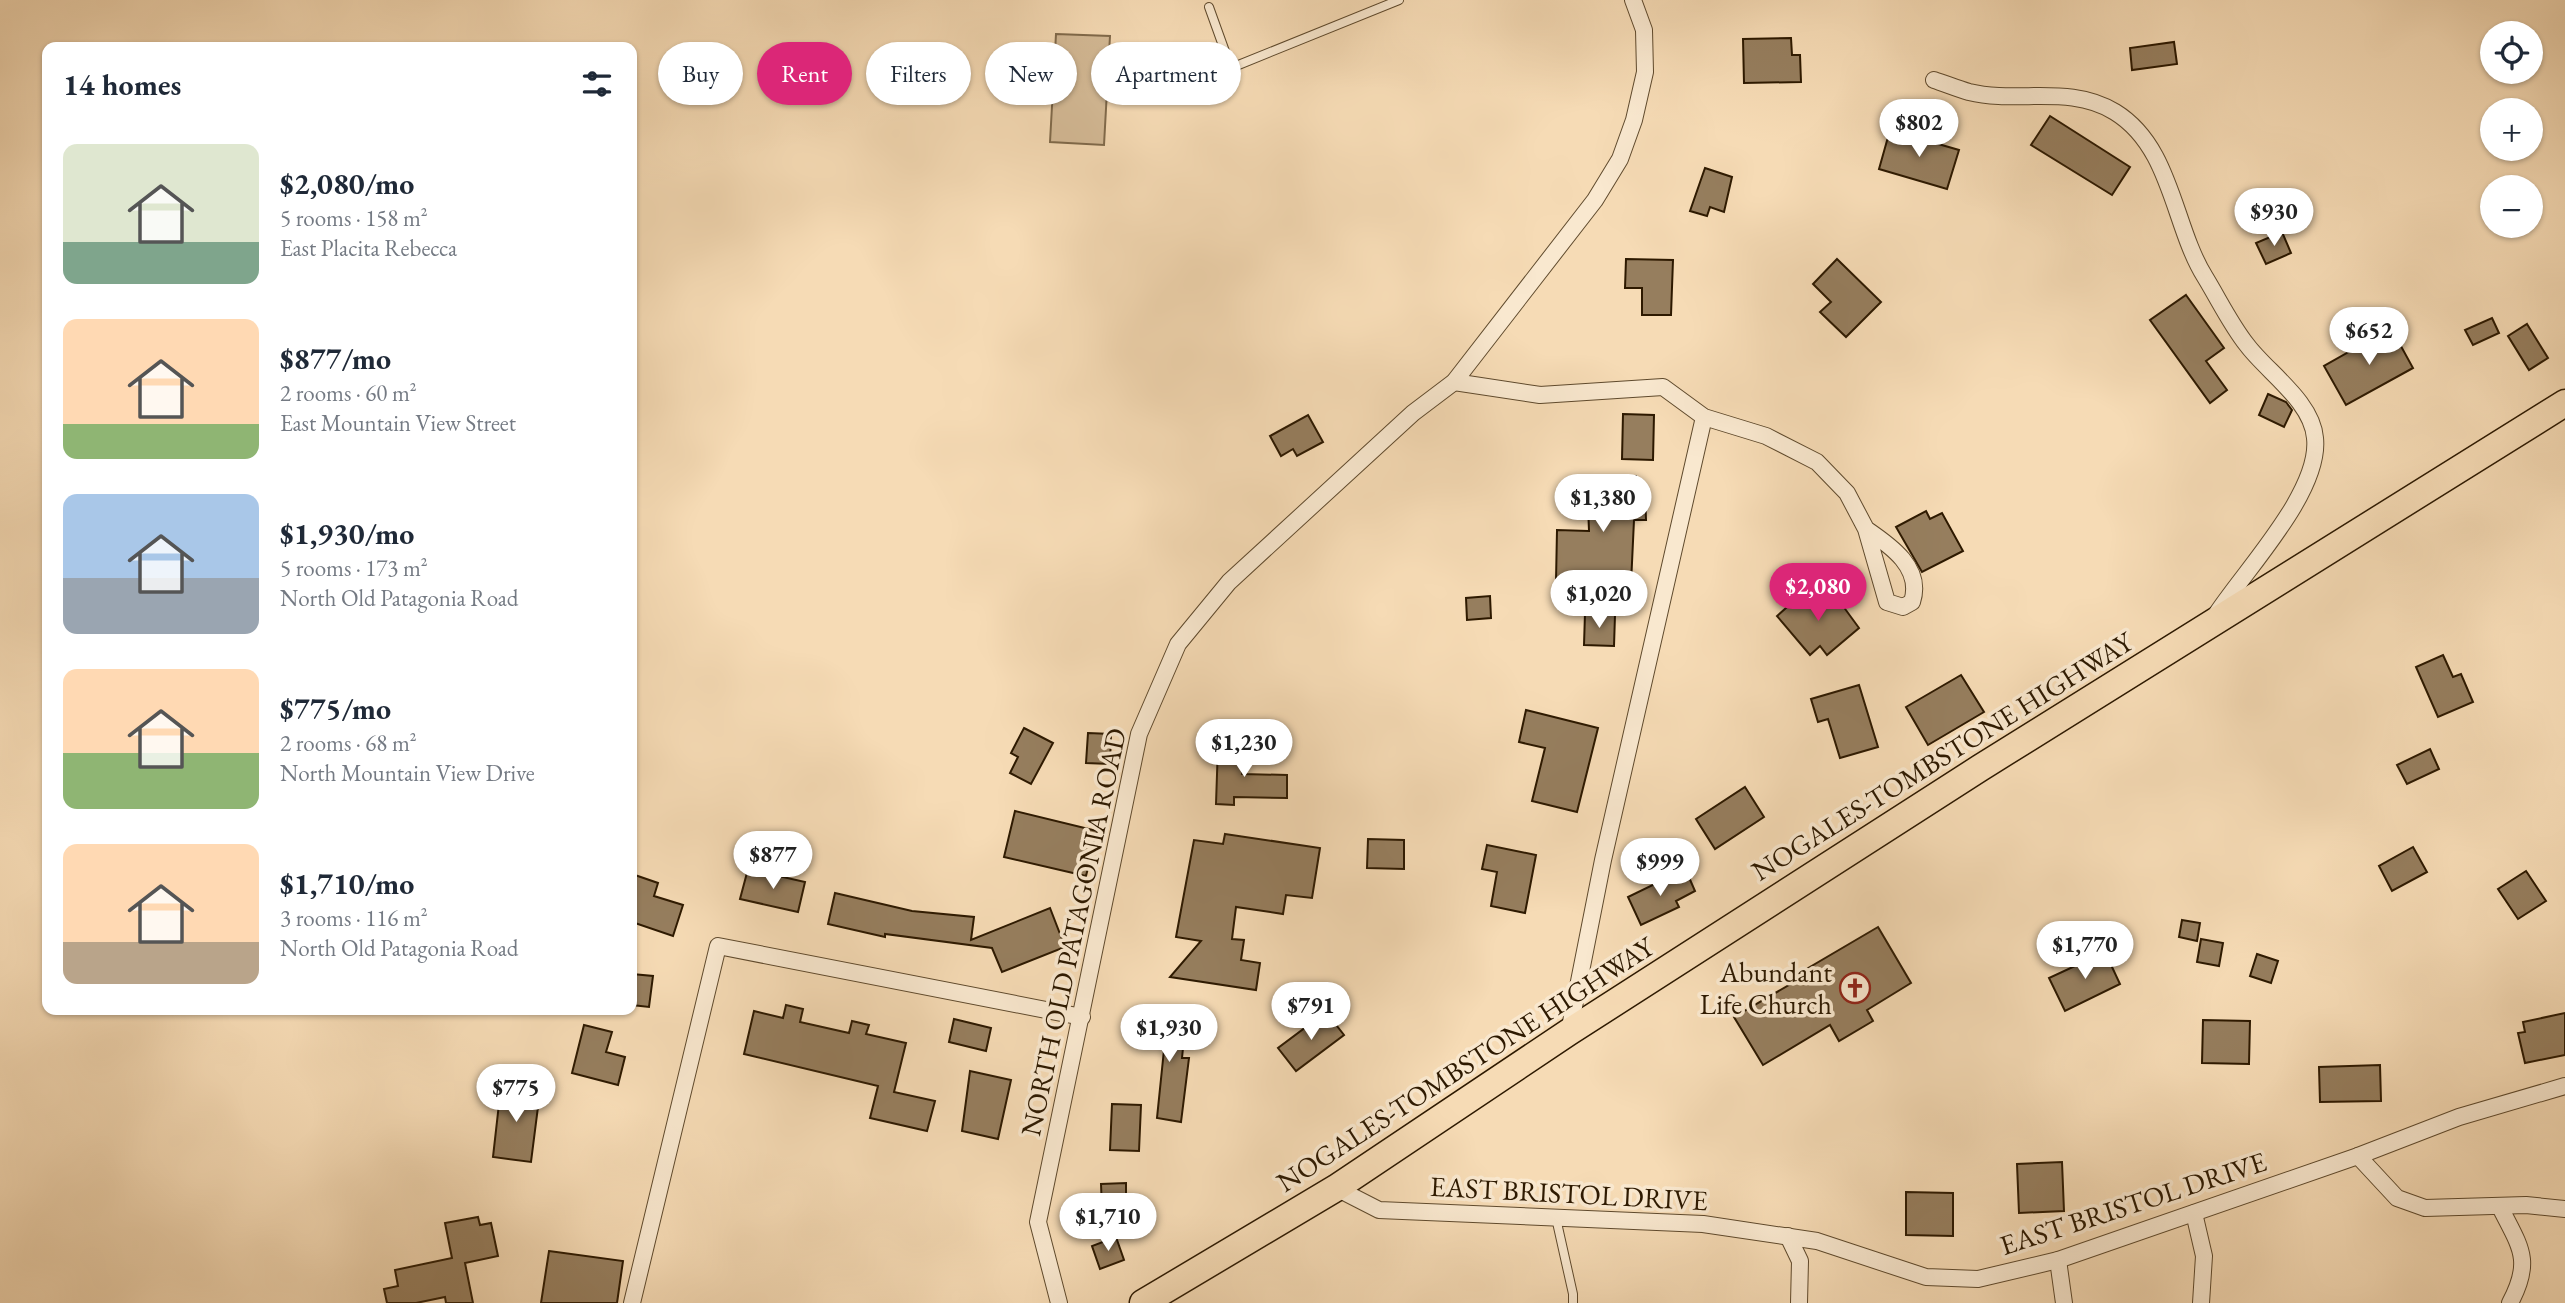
<!DOCTYPE html>
<meta charset="utf-8">
<style>
body{margin:0;font-family:"EB Garamond",serif;background:#f6f6f7;color:#1f2937;height:100vh;display:flex;flex-direction:column;font-size:26px;white-space:nowrap}
*{box-sizing:border-box;margin:0}
p{font-size:23px;color:#747a83}
.icon{flex:none;width:38px;height:38px;fill:none;stroke:currentColor;stroke-width:2;stroke-linecap:round;stroke-linejoin:round}
.map{position:relative;flex:1;overflow:hidden}
.side{position:absolute;left:42px;top:42px;width:595px;height:973px;display:flex;flex-direction:column;background:#fff;border-radius:14px;box-shadow:0 2px 5px #0004}
.side>*{flex:none}
.guide{position:absolute;left:658px;top:42px;width:665px;height:63px;display:flex;gap:14px}
.fabs{position:absolute;left:2480px;top:21px;display:grid;gap:14px}
.fabs a{display:grid;place-items:center;width:63px;height:63px;border-radius:50%;background:#fff;box-shadow:0 2px 5px #0004;font-size:35px}
.price{position:absolute;translate:-50% -60px;padding:0 16px;border-radius:24px;background:#fff;color:#222;font-size:23px;line-height:46px;filter:drop-shadow(0 2px 4px #0008)}
.price::after{content:'';position:absolute;left:50%;top:42px;width:21px;height:16px;margin-left:-10px;background:inherit;clip-path:polygon(0 0,100% 0,50% 100%)}
.price.on{background:#db2777;color:#fff}
ul{padding:0;list-style:none}
li{display:flex;align-items:center;gap:21px;height:175px;padding:0 21px}
li span{display:grid;place-items:center;flex:none;width:196px;height:140px;border-radius:14px;color:#555}
li>.icon{margin-inline-start:auto}
span .icon{width:84px;height:84px;fill:#fffc;stroke-width:1}
li b{font-size:30px}
h2{display:flex;justify-content:space-between;align-items:center;height:84px;padding:0 21px;font-size:30px}
.pill{padding:0 24px;border-radius:32px;background:#fff;box-shadow:0 2px 5px #0004;font-size:24px;line-height:63px}
.pill.on{background:#db2777;color:#fff}
.map>svg:first-child{display:block}
.green{fill:#d4ba96;stroke:#806a4b;stroke-width:2}
.building{fill:#967e5e;stroke:#2d1900;stroke-width:2}
.lines{fill:none;stroke-linecap:round;stroke-linejoin:round}
.lane-casing{stroke:#5f4a2d;stroke-width:10}
.street-casing{stroke:#5f4a2d;stroke-width:18}
.primary-casing{stroke:#2d1900;stroke-width:29}
.lane{stroke:#f9e8cf;stroke-width:8}
.street{stroke:#f9e8cf;stroke-width:16}
.primary{stroke:#f6dbb5;stroke-width:26}
.labels{text-anchor:middle;dominant-baseline:central;stroke-width:7;stroke-linejoin:round;paint-order:stroke}
.street-label{font-size:28px;fill:#2d1900;stroke:#f9e8cf}
.poi-label{font-size:28px;fill:#2d1900;stroke:#f9e8cf;text-anchor:end}
</style>
<div class="map">
<svg width="2565" height="1303" viewBox="0 0 2565 1303">
<rect width="100%" height="100%" fill="#f6dbb5"/>
<filter id="stains"><feTurbulence type="fractalNoise" baseFrequency=".00286" numOctaves="4"/><feColorMatrix values="0 0 0 0 .2 0 0 0 0 .09 0 0 0 0 .02 0 0 0 .5 -.17"/></filter>
<radialGradient id="worn" r=".72"><stop offset=".6" stop-color="#630" stop-opacity="0"/><stop offset="1" stop-color="#630" stop-opacity=".3"/></radialGradient>
<polygon class="green" points="1056,34 1110,36 1104,145 1050,142"/>
<g class="building">
<polygon points="1791,38 1792,55 1800,55 1801,82 1744,83 1743,39"/>
<polygon points="2174,42 2177,64 2132,70 2130,48"/>
<polygon points="2050,116 2130,167 2112,195 2031,145"/>
<polygon points="1890,130 1959,150 1947,189 1879,169"/>
<polygon points="1705,168 1732,177 1724,212 1710,207 1707,216 1690,211"/>
<polygon points="2282,232 2291,253 2266,264 2256,243"/>
<polygon points="1626,259 1673,260 1671,315 1642,315 1642,288 1625,288"/>
<polygon points="1837,259 1881,302 1846,337 1820,312 1831,302 1813,284"/>
<polygon points="2186,295 2224,348 2206,361 2227,390 2210,403 2150,320"/>
<polygon points="2492,318 2499,333 2473,345 2465,330"/>
<polygon points="2527,324 2548,358 2529,370 2508,336"/>
<polygon points="2391,328 2413,368 2346,405 2324,366"/>
<polygon points="2268,394 2286,402 2292,410 2284,427 2259,415"/>
<polygon points="1623,414 1654,415 1653,460 1622,459"/>
<polygon points="1308,415 1323,442 1297,456 1293,449 1281,456 1270,436"/>
<polygon points="1636,476 1637,494 1645,494 1646,520 1634,520 1631,584 1556,581 1557,530 1589,531 1587,478"/>
<polygon points="1926,511 1930,519 1942,513 1963,551 1922,572 1896,527"/>
<polygon points="1832,591 1859,628 1827,655 1820,646 1810,655 1777,616 1804,592 1815,605"/>
<polygon points="1490,596 1491,618 1467,620 1466,598"/>
<polygon points="1585,613 1615,615 1614,646 1584,645"/>
<polygon points="2443,655 2453,677 2461,674 2473,702 2438,717 2416,667"/>
<polygon points="1961,675 1984,712 1928,745 1906,707"/>
<polygon points="1859,685 1878,747 1840,758 1828,719 1818,722 1811,699"/>
<polygon points="1526,710 1598,728 1577,812 1532,801 1545,748 1519,742"/>
<polygon points="1024,728 1053,743 1031,784 1010,773 1018,757 1011,753"/>
<polygon points="1088,733 1111,734 1110,764 1086,763"/>
<polygon points="1218,745 1243,746 1242,774 1287,775 1287,798 1234,797 1234,805 1216,804"/>
<polygon points="2430,749 2439,769 2407,784 2397,765"/>
<polygon points="1745,787 1764,817 1715,849 1696,819"/>
<polygon points="1015,811 1097,831 1086,876 1004,857"/>
<polygon points="1225,834 1320,848 1312,898 1286,895 1283,914 1236,907 1232,939 1244,940 1241,960 1260,963 1256,990 1170,977 1201,941 1176,937 1194,840 1223,844"/>
<polygon points="1368,839 1404,840 1404,869 1367,868"/>
<polygon points="1487,845 1536,855 1525,913 1491,906 1497,872 1482,869"/>
<polygon points="2413,847 2427,872 2392,891 2379,866"/>
<polygon points="748,869 805,882 798,912 740,899"/>
<polygon points="2526,871 2546,901 2518,919 2498,889"/>
<polygon points="632,874 658,883 654,896 683,905 673,936 632,922"/>
<polygon points="1688,875 1695,891 1676,901 1679,907 1641,925 1628,897 1671,876 1674,882"/>
<polygon points="835,893 912,911 974,917 971,940 1050,908 1065,947 1002,972 992,948 885,934 885,937 828,924"/>
<polygon points="2182,920 2200,923 2197,941 2179,937"/>
<polygon points="1878,927 1911,983 1867,1010 1873,1021 1839,1041 1830,1025 1763,1065 1734,1017 1801,978 1798,974"/>
<polygon points="2201,939 2223,943 2219,966 2197,962"/>
<polygon points="2105,952 2120,984 2065,1011 2049,978"/>
<polygon points="2257,954 2278,961 2271,983 2250,976"/>
<polygon points="632,974 653,976 649,1007 632,1005"/>
<polygon points="786,1005 803,1009 800,1022 849,1033 852,1021 869,1025 866,1034 906,1043 894,1092 935,1101 927,1131 870,1118 878,1086 744,1054 754,1011 783,1018"/>
<polygon points="1326,1012 1344,1035 1296,1071 1278,1048"/>
<polygon points="1145,1013 1180,1017 1178,1037 1184,1038 1182,1058 1189,1058 1181,1122 1157,1118 1165,1040 1142,1038"/>
<polygon points="2565,1013 2565,1055 2525,1063 2518,1033 2525,1032 2523,1022"/>
<polygon points="954,1019 991,1028 986,1051 949,1042"/>
<polygon points="2203,1020 2250,1021 2249,1064 2202,1063"/>
<polygon points="584,1025 612,1032 606,1052 625,1057 618,1085 572,1073"/>
<polygon points="2380,1065 2381,1101 2320,1102 2319,1067"/>
<polygon points="970,1071 1011,1080 998,1139 962,1131"/>
<polygon points="501,1086 540,1091 531,1162 493,1157"/>
<polygon points="1112,1104 1141,1105 1139,1151 1110,1150"/>
<polygon points="2062,1162 2064,1211 2019,1213 2017,1164"/>
<polygon points="1126,1183 1126,1209 1102,1210 1101,1184"/>
<polygon points="1906,1192 1953,1193 1953,1236 1906,1235"/>
<polygon points="478,1217 480,1225 491,1223 498,1256 465,1263 473,1303 446,1303 445,1297 416,1303 387,1303 384,1289 398,1286 395,1270 452,1258 445,1223"/>
<polygon points="1116,1237 1124,1260 1100,1269 1092,1246"/>
<polygon points="549,1251 623,1261 617,1303 541,1303"/>
</g>
<g class="lines">
<g class="lane-casing">
<g id="lane">
<polyline points="1209,7 1231,68 1399,0"/>
<polyline points="1556,1218 1573,1294 1573,1303"/>
</g>
</g>
<g class="street-casing">
<g id="street">
<path d="M1934 80C1946 84 1958 89 1969 92 2018 104 2070 84 2115 112 2172 147 2173 226 2205 277 2219 300 2231 325 2247 345 2267 372 2312 401 2315 438 2321 492 2244 571 2215 616"/>
<path d="M1454 382 1540 395 1663 387 1704 417 1766 436 1817 462 1847 493 1866 529 1887 602 1903 607 1912 602C1923 568 1891 546 1866 529"/>
<polyline points="1569,1032 1603,860 1704,417"/>
<polyline points="2358,1156 2397,1198 2425,1208 2526,1205 2565,1209"/>
<polyline points="1336,1188 1379,1210 1703,1224 1817,1241 1926,1277 1978,1279 2058,1260 2358,1156 2459,1117 2565,1086"/>
<path d="M2500 1207C2520 1247 2533 1260 2510 1303"/>
<polyline points="2194,1213 2204,1256 2201,1303"/>
<polyline points="1788,1236 1800,1261 1799,1303"/>
<polyline points="2058,1260 2064,1303"/>
<polyline points="632,1303 718,946 1082,1017"/>
<polyline points="1059,1303 1038,1222 1139,734 1178,644 1229,582 1413,413 1454,382 1595,200 1620,159 1634,120 1645,72 1644,30 1633,0"/>
</g>
</g>
<g class="primary-casing">
<polyline id="primary" points="1143,1303 1336,1188 1569,1032 1980,768 2565,403"/>
</g>
<use href="#lane" class="lane"/>
<use href="#street" class="street"/>
<use href="#primary" class="primary"/>
</g>
<defs>
<g id="church-ring" transform="scale(1.575)"><circle r="9.5" fill="#f9e8cf" stroke="#8f2418" stroke-width="1.5"/><path d="M-1.2-6h2.4v3.5h3.3v2.4h-3.3V6h-2.4V-.1h-3.3v-2.4h3.3Z" fill="#8f2418"/></g>
</defs>
<g fill-rule="evenodd">
<use href="#church-ring" x="1855" y="988"/>
</g>
<g class="labels">
<g class="street-label">
<text transform="translate(1942 756) rotate(-32)">NOGALES-TOMBSTONE HIGHWAY</text>
<text transform="translate(1073 932) rotate(-78)">NORTH OLD PATAGONIA ROAD</text>
<text transform="translate(1465 1064) rotate(-33)">NOGALES-TOMBSTONE HIGHWAY</text>
<text transform="translate(1569 1193) rotate(3)">EAST BRISTOL DRIVE</text>
<text transform="translate(2133 1203) rotate(-18)">EAST BRISTOL DRIVE</text>
</g>
<g class="poi-label">
<text x="1832" y="972">Abundant<tspan x="1832" dy="32">Life Church</tspan></text>
</g>
</g>
<rect width="100%" height="100%" filter="url(#stains)"/>
<rect width="100%" height="100%" fill="url(#worn)"/>
</svg>
<div class="fabs">
<a><svg class="icon" aria-label="locate" viewBox="0 0 24 24"><circle cx="12" cy="12" r="6"/><path d="M12 2v4M12 18v4M2 12h4M18 12h4"/></svg></a>
<a>+</a>
<a>−</a>
</div>
<b class="price" style="left:1919px;top:159px">$802</b>
<b class="price" style="left:2274px;top:248px">$930</b>
<b class="price" style="left:2369px;top:367px">$652</b>
<b class="price" style="left:1603px;top:534px">$1,380</b>
<b class="price on" style="left:1818px;top:623px">$2,080</b>
<b class="price" style="left:1599px;top:630px">$1,020</b>
<b class="price" style="left:1244px;top:779px">$1,230</b>
<b class="price" style="left:773px;top:891px">$877</b>
<b class="price" style="left:1660px;top:898px">$999</b>
<b class="price" style="left:2085px;top:981px">$1,770</b>
<b class="price" style="left:1311px;top:1042px">$791</b>
<b class="price" style="left:1169px;top:1064px">$1,930</b>
<b class="price" style="left:516px;top:1124px">$775</b>
<b class="price" style="left:1108px;top:1253px">$1,710</b>
<div class="guide">
<a class="pill">Buy</a>
<a class="pill on">Rent</a>
<a class="pill">Filters</a>
<a class="pill">New</a>
<a class="pill">Apartment</a>
</div>
<section class="side">
<h2>14 homes<svg class="icon" aria-label="filters" viewBox="0 0 24 24"><path d="M4 7h16M4 17h16"/><circle cx="9" cy="7" r="2"/><circle cx="15" cy="17" r="2"/></svg></h2>
<ul>
<li><span style="background:linear-gradient(#dfe7d0 70%,#7fa58c 0)"><svg class="icon" aria-label="home" viewBox="0 0 24 24"><path d="M3 11l9-7 9 7M6 9v11h12V9"/></svg></span><div><b>$2,080/mo</b><p>5 rooms · 158 m²</p><p>East Placita Rebecca</p></div></li>
<li><span style="background:linear-gradient(#ffd9b3 75%,#8fb573 0)"><svg class="icon" aria-label="home" viewBox="0 0 24 24"><path d="M3 11l9-7 9 7M6 9v11h12V9"/></svg></span><div><b>$877/mo</b><p>2 rooms · 60 m²</p><p>East Mountain View Street</p></div></li>
<li><span style="background:linear-gradient(#a9c7e8 60%,#9aa5b1 0)"><svg class="icon" aria-label="home" viewBox="0 0 24 24"><path d="M3 11l9-7 9 7M6 9v11h12V9"/></svg></span><div><b>$1,930/mo</b><p>5 rooms · 173 m²</p><p>North Old Patagonia Road</p></div></li>
<li><span style="background:linear-gradient(#ffd9b3 60%,#8fb573 0)"><svg class="icon" aria-label="home" viewBox="0 0 24 24"><path d="M3 11l9-7 9 7M6 9v11h12V9"/></svg></span><div><b>$775/mo</b><p>2 rooms · 68 m²</p><p>North Mountain View Drive</p></div></li>
<li><span style="background:linear-gradient(#ffd9b3 70%,#b9a48a 0)"><svg class="icon" aria-label="home" viewBox="0 0 24 24"><path d="M3 11l9-7 9 7M6 9v11h12V9"/></svg></span><div><b>$1,710/mo</b><p>3 rooms · 116 m²</p><p>North Old Patagonia Road</p></div></li>
</ul>
</section>
</div>
